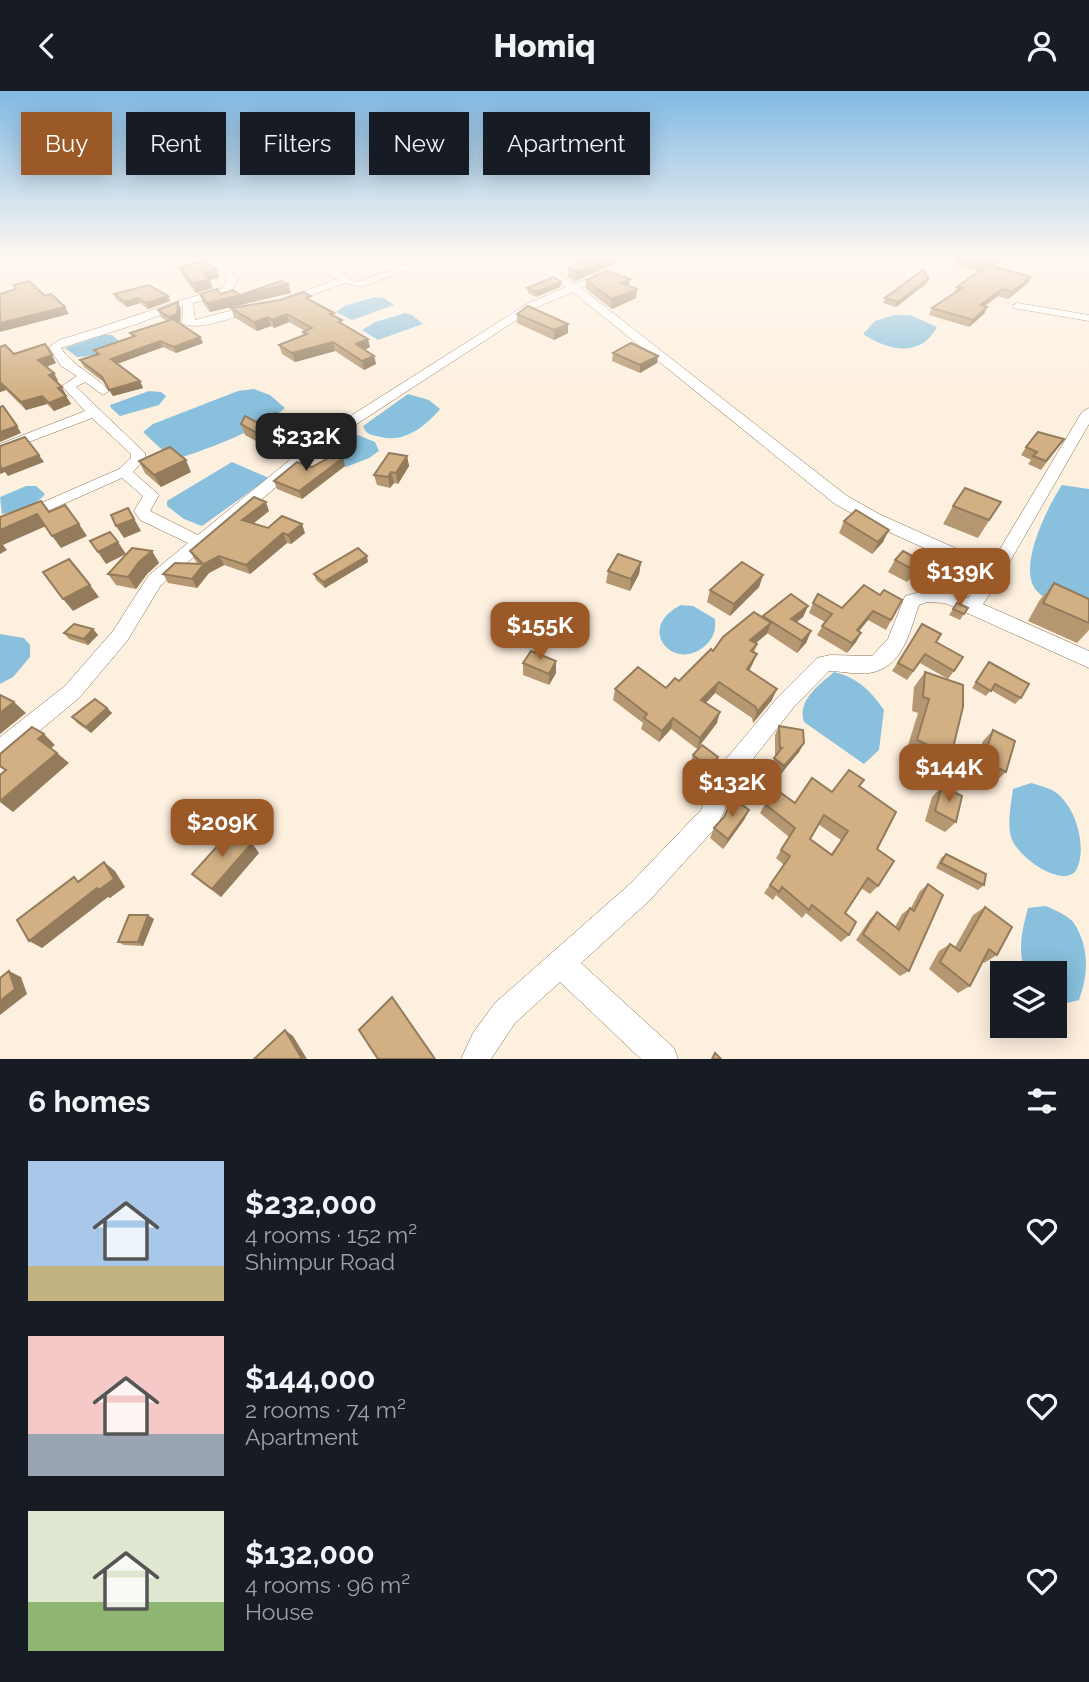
<!DOCTYPE html>
<meta charset="utf-8">
<style>
body{margin:0;font-family:Raleway,sans-serif;background:#20242c;color:#f1f3f6;height:100vh;display:flex;flex-direction:column;font-size:26px;white-space:nowrap}
*{box-sizing:border-box;margin:0}
p{font-size:23px;color:#9ea1a6}
.icon{flex:none;width:38px;height:38px;fill:none;stroke:currentColor;stroke-width:2;stroke-linecap:round;stroke-linejoin:round}
.map{position:relative;height:968px;overflow:hidden}
.drawer{display:flex;flex-direction:column;background:#171b24;flex:1}
.drawer>*{flex:none}
.guide{position:absolute;left:21px;top:21px;width:700px;height:63px;display:flex;gap:14px}
.controls{position:absolute;left:990px;top:870px;display:grid;gap:14px}
.controls a{display:grid;place-items:center;width:77px;height:77px;border-radius:0px;background:#171b24;box-shadow:0 4px 18px #0003;font-size:35px}
.price{position:absolute;translate:-50% -60px;padding:0 16px;border-radius:14px;background:#9b5927;color:#fff;font-size:23px;line-height:46px;filter:drop-shadow(0 2px 4px #0008)}
.price::after{content:'';position:absolute;left:50%;top:42px;width:21px;height:16px;margin-left:-10px;background:inherit;clip-path:polygon(0 0,100% 0,50% 100%)}
.price.active{background:#222;color:#fff}
ul{padding:0;list-style:none}
li{display:flex;align-items:center;gap:21px;height:175px;padding:0 28px}
li span{display:grid;place-items:center;flex:none;width:196px;height:140px;border-radius:0px;color:#555}
li>.icon{margin-inline-start:auto}
span .icon{width:84px;height:84px;fill:#fffc;stroke-width:1}
li b{font-size:30px}
h2{display:flex;justify-content:space-between;align-items:center;height:84px;padding:0 28px;font-size:30px}
.tag{padding:0 24px;border-radius:0px;background:#171b24;box-shadow:0 4px 18px #0003;font-size:24px;line-height:63px}
.tag.active{background:#9b5927;color:#fff}
header{display:flex;justify-content:space-between;align-items:center;height:91px;padding:0 28px;background:#171b24;font-size:32px;font-weight:800}
.map>svg:first-child{display:block}
.water{fill:#88c0dd}
.lines{fill:none;stroke-linecap:round;stroke-linejoin:round}
.minor-casing{stroke:#836f54;stroke-width:1}
.minor{fill:#fff;fill-rule:evenodd}
.wall{fill:#b59772;fill-rule:evenodd}
.shaded-wall{fill:#937b5c}
.building{fill:#d2b084;stroke:#937b5c;stroke-width:2;fill-rule:evenodd}
</style>
<header><svg class="icon" aria-label="back" viewBox="0 0 24 24"><path d="M15 5l-7 7 7 7"/></svg>Homiq<svg class="icon" aria-label="person" viewBox="0 0 24 24"><circle cx="12" cy="8" r="4"/><path d="M4 21q1-7 8-7t8 7"/></svg></header>
<div class="map">
<svg width="1089" height="968" viewBox="0 0 1089 968">
<rect width="100%" height="100%" fill="#fef0df"/>
<g class="water">
<polygon points="375,206 384,207 394,214 352,229 336,221 344,215"/>
<polygon points="405,222 412,224 423,233 378,249 362,239 375,231"/>
<path d="M894 224H910L937 236C920 268 887 259 863 243L875 230Z"/>
<path d="M104 244H112L120 251C107 261 94 265 77 266L65 257Z"/>
<path d="M254 298 270 304 285 317C262 338 208 358 177 368L160 357 143 341 153 333 238 300Z"/>
<polygon points="149,300 161,301 166,305 159,314 120,325 111,317 110,314"/>
<path d="M408 303 429 309 440 318C425 336 404 352 381 346 372 344 366 344 363 335Z"/>
<polygon points="349,344 358,344 375,351 379,360 369,367 346,376 327,366 326,363 336,351"/>
<polygon points="232,371 269,387 202,435 184,428 167,415 167,410"/>
<path d="M1062 394 1089 398V527C1074 520 1047 512 1036 499 1017 476 1048 415 1062 394Z"/>
<path d="M26 395H36L45 403C35 415 17 421 2 423L0 406Z"/>
<path d="M681 514 693 515 715 528C716 538 714 546 707 553 676 584 633 538 681 514Z"/>
<polygon points="0,543 24,547 30,554 30,566 13,586 0,593"/>
<path d="M834 581C858 587 870 599 884 619L879 659 864 673 804 631C797 609 819 594 834 581Z"/>
<path d="M1031 692C1038 694 1046 696 1052 699 1076 712 1089 759 1075 781 1058 796 1016 764 1011 746 1007 731 1011 713 1013 698Z"/>
<path d="M1046 815C1054 819 1068 824 1074 832 1089 856 1089 882 1079 909L1055 915V882H1026C1017 859 1022 840 1028 817Z"/>
</g>
<g class="lines">
<g class="minor-casing">
<g id="minor">
<path d="M208 167H218L238 188 231 201 193 212 195 229 256 213 260 214V218C242 223 197 242 182 232L183 215 137 233 61 257C73 276 95 283 109 300L103 304 85 291 76 296 145 362V368L133 381 159 404 150 420 198 444 319 345 527 213 566 196 521 167H532L575 193 635 167H648L581 197 847 405 881 424 991 473 1082 321 1089 317V333L1001 486 983 513 1089 560V577L945 512 927 511 919 514C909 542 903 577 869 582 856 584 842 580 829 580L793 617 742 682 717 735 649 810 581 872 674 957 678 968H641L560 891 515 932 491 968H461L473 942 495 912 631 792 701 719 726 668 779 605 817 567 830 564 872 565 888 548 905 505 935 497 968 507 984 484 869 432 835 413 573 201 535 217 329 351 161 494 127 550 79 607 8 666 0 669V646L65 595 113 540 149 484 188 452 140 429 134 420 143 405 122 387 0 441V430L119 378 131 367V363L92 327 0 362V353L85 320 62 295 77 285 61 275 49 256 59 249C115 233 167 212 223 197L228 188Z"/>
<polygon points="309,167 317,167 357,191 425,167 439,167 361,196 345,192 288,213 280,213 280,209 337,188 310,171"/>
<polygon points="1017,212 1089,224 1089,230 1013,217 1012,215"/>
</g>
</g>
<use href="#minor" class="minor"/>
</g>
<g class="wall">
<polygon points="593,167 619,167 619,171 575,190 568,186 568,177"/>
<polygon points="958,167 993,175 1031,186 1028,192 1008,208 998,205 984,216 987,216 984,223 969,236 929,224 932,217 954,202 957,196 978,181 954,174"/>
<polygon points="180,177 216,178 219,187 210,189 213,197 196,202 183,185"/>
<polygon points="586,189 629,195 637,198 636,207 612,218 586,198"/>
<polygon points="927,192 896,216 883,212 885,207"/>
<polygon points="288,193 291,202 210,221 203,212 200,203 240,204"/>
<polygon points="560,196 536,206 528,202 527,197"/>
<polygon points="114,203 168,205 170,210 148,218 140,212 127,216 116,208"/>
<polygon points="312,210 335,226 370,256 365,259 374,265 376,273 364,279 335,260 295,271 282,263 279,254 304,244 303,241 305,240 289,231 274,237 271,235 257,240 234,226 231,217"/>
<polygon points="158,219 181,219 180,231 178,231 200,246 203,252 176,262 163,256 117,273 140,290 143,297 113,305 105,292 84,276 80,269 96,263 94,259 132,246 130,242 167,230 161,226"/>
<polygon points="517,223 568,242 554,249 517,232"/>
<polygon points="0,256 14,263 56,272 46,276 54,282 58,290 57,291 66,304 65,304 71,313 54,320 47,313 26,319 6,299 0,301"/>
<polygon points="613,262 657,272 640,282 612,270"/>
<polygon points="289,330 293,341 281,347 283,352 272,359 245,344 241,333 256,331"/>
<polygon points="1026,356 1058,356 1041,379 1028,373 1031,369 1021,364"/>
<polygon points="407,365 409,375 398,393 394,392 390,397 377,394 374,384"/>
<polygon points="343,367 345,375 302,408 277,398 274,390 312,376"/>
<polygon points="139,370 191,381 161,396 145,382"/>
<polygon points="1001,411 978,447 943,433 953,415"/>
<polygon points="269,420 254,432 268,437 305,442 291,453 287,452 250,483 224,474 209,482 197,497 168,492 163,483 198,473 195,469 190,460"/>
<polygon points="844,430 883,451 872,463 839,442"/>
<polygon points="152,460 159,472 147,483 136,498 116,494 108,483"/>
<polygon points="895,469 922,470 915,482 907,491 888,481"/>
<polygon points="368,471 325,497 316,489 314,483"/>
<polygon points="641,471 639,483 630,500 606,492 608,480"/>
<polygon points="763,484 759,496 730,525 707,511 710,499"/>
<polygon points="1054,492 1089,508 1089,539 1077,552 1028,530 1039,510"/>
<polygon points="880,504 902,509 886,539 868,529 859,540 861,542 856,551 847,562 817,544 825,531 809,522 813,512 842,517"/>
<polygon points="957,512 968,517 960,529 949,524"/>
<polygon points="808,515 803,526 797,531 811,540 806,552 797,562 767,542 756,552 757,553 754,562 757,563 752,574 749,580 772,609 753,632 752,627 715,602 706,612 717,632 697,658 671,638 659,651 641,638 643,632 613,609 615,598 666,597 679,590 713,560 763,525"/>
<polygon points="922,533 936,551 954,580 948,588 920,572 907,589 892,580"/>
<polygon points="93,538 98,544 88,554 69,548 64,542"/>
<polygon points="556,570 556,582 549,594 523,584 523,572"/>
<polygon points="989,571 1021,607 1015,613 991,599 986,605 972,597"/>
<polygon points="925,581 951,665 939,679 905,664 918,622 912,620 914,596"/>
<polygon points="107,617 112,622 91,642 77,632 72,626"/>
<polygon points="779,635 804,652 799,661 780,684 769,676 775,666 775,644"/>
<polygon points="993,639 1006,681 994,692 972,680 983,650"/>
<polygon points="693,664 716,672 707,682 691,670"/>
<path d="M859 695 877 758 878 795 870 803 861 797 845 822 849 844 841 851 806 822 802 827 776 804 773 809 764 802 784 774 776 767 789 746 760 722 765 713 795 712 832 701ZM818 733 841 749 831 763 810 748Z"/>
<polygon points="942,695 956,731 945,741 925,730 932,706"/>
<polygon points="749,719 744,729 723,758 710,747 714,737"/>
<polygon points="259,762 221,806 202,792 192,783"/>
<polygon points="946,763 984,794 978,799 936,777 941,767"/>
<polygon points="928,793 909,880 900,885 856,849 870,828 877,821 895,836 902,823 910,817 911,817 920,800"/>
<polygon points="985,816 997,864 984,872 983,871 970,895 958,902 929,878 939,860 950,853 955,856 973,824"/>
<polygon points="154,828 143,855 124,854 118,851"/>
</g>
<g class="shaded-wall">
<polygon points="224,167 237,167 225,171"/>
<polygon points="608,167 619,167 619,171 575,190 576,181"/>
<polygon points="998,167 1002,167 986,181 989,174"/>
<polygon points="216,178 219,187 210,189 213,197 196,202 193,193 204,182"/>
<polygon points="1031,186 1028,192 1008,208 1012,201"/>
<polygon points="929,187 927,192 896,216 898,211"/>
<polygon points="630,188 629,197 621,192"/>
<polygon points="561,191 560,196 536,206 536,201"/>
<polygon points="288,193 291,202 210,221 207,212"/>
<polygon points="637,198 636,207 612,218 612,208"/>
<polygon points="1002,198 998,205 976,221 980,214"/>
<polygon points="168,205 170,210 148,218 146,212"/>
<polygon points="138,207 140,212 127,216 125,211"/>
<polygon points="178,211 181,219 180,231 172,234 169,226"/>
<polygon points="65,216 69,223 0,241 0,232"/>
<polygon points="987,216 984,223 969,236 973,229"/>
<polygon points="287,223 289,231 274,237 272,229"/>
<polygon points="268,226 271,235 257,240 254,231"/>
<polygon points="568,233 568,242 554,249 554,239"/>
<polygon points="200,246 203,252 176,262 174,256"/>
<polygon points="368,248 370,256 357,262 356,253"/>
<polygon points="160,250 163,256 114,274 111,268"/>
<polygon points="333,251 335,260 295,271 292,262"/>
<polygon points="52,264 56,272 43,277 38,269"/>
<polygon points="374,265 376,273 364,279 362,270"/>
<polygon points="658,265 657,272 640,282 640,274"/>
<polygon points="54,282 58,290 54,292 49,284"/>
<polygon points="140,290 143,297 113,305 109,299"/>
<polygon points="0,291 6,299 0,301"/>
<polygon points="62,296 66,304 62,305 58,297"/>
<polygon points="42,305 47,313 26,319 21,311"/>
<polygon points="66,305 71,313 54,320 49,312"/>
<polygon points="289,330 293,341 281,347 283,352 272,359 268,348 273,338"/>
<polygon points="17,335 21,342 0,351 0,341"/>
<polygon points="39,364 44,371 8,385 5,381 0,383 0,374"/>
<polygon points="407,365 409,375 398,393 396,382"/>
<polygon points="343,367 345,375 302,408 299,400"/>
<polygon points="186,369 191,381 161,396 154,384"/>
<polygon points="391,381 394,392 390,397 388,386"/>
<polygon points="266,411 269,420 246,438 242,429"/>
<polygon points="128,417 141,440 124,447 116,435"/>
<polygon points="37,423 46,435 3,454 7,459 0,463 0,439"/>
<polygon points="79,433 87,445 61,457 52,445"/>
<polygon points="302,433 305,442 291,453 288,444"/>
<polygon points="889,439 883,451 872,463 878,451"/>
<polygon points="283,442 287,452 250,483 246,474"/>
<polygon points="118,451 126,463 106,473 98,461"/>
<polygon points="152,460 159,472 147,483 136,498 128,486 139,471"/>
<polygon points="219,465 224,474 209,482 197,497 192,488 204,473"/>
<polygon points="367,465 368,471 325,497 323,491"/>
<polygon points="922,470 915,482 907,491 914,479"/>
<polygon points="641,471 639,483 630,500 631,488"/>
<polygon points="763,484 759,496 730,525 734,513"/>
<polygon points="90,494 99,506 73,520 63,508"/>
<polygon points="808,515 803,526 786,539 791,528"/>
<polygon points="873,520 868,529 852,549 857,539"/>
<polygon points="771,532 767,543 746,560 750,549"/>
<polygon points="93,538 98,544 88,554 84,548"/>
<polygon points="811,540 806,552 797,562 802,550"/>
<polygon points="861,542 856,551 847,562 852,552"/>
<polygon points="757,563 752,574 743,589 747,578"/>
<polygon points="556,570 556,582 549,594 549,583"/>
<polygon points="719,591 715,602 698,620 701,609"/>
<polygon points="777,598 772,609 753,632 757,621"/>
<polygon points="14,611 26,622 0,643 0,622"/>
<polygon points="107,617 112,622 91,642 86,636"/>
<polygon points="720,621 717,632 697,658 700,647"/>
<polygon points="673,627 671,638 659,651 662,640"/>
<polygon points="44,643 55,654 49,659 38,648"/>
<polygon points="804,652 799,661 780,684 784,675"/>
<polygon points="57,662 69,672 13,721 0,711"/>
<polygon points="718,666 716,672 707,682 709,677"/>
<polygon points="749,719 744,729 723,758 728,748"/>
<polygon points="252,752 259,762 221,806 212,798"/>
<polygon points="104,771 115,780 125,796 110,807 108,806 42,857 29,850"/>
<polygon points="148,824 154,828 143,855 138,851"/>
<polygon points="9,880 21,886 27,903 0,924 0,910"/>
<polygon points="285,939 293,945 307,968 302,968"/>
</g>
<g class="building">
<polygon points="593,167 608,167 576,181 568,177"/>
<polygon points="998,167 989,174 1031,186 1012,201 1002,198 980,214 987,216 973,229 932,217 962,197 957,196 985,176 957,168"/>
<polygon points="202,170 216,178 204,182 210,188 193,193 180,177"/>
<polygon points="923,179 929,187 898,211 885,207"/>
<polygon points="607,180 630,188 621,192 637,198 612,208 586,189"/>
<polygon points="554,186 561,191 536,201 527,197"/>
<polygon points="29,190 45,205 51,203 65,216 0,232 0,203 16,198 13,194"/>
<polygon points="281,190 288,193 207,212 200,203 217,198 221,203 233,199 240,204"/>
<polygon points="149,194 168,205 146,212 138,207 125,211 114,203"/>
<polygon points="303,201 311,205 306,207 334,222 330,223 342,229 339,231 368,248 356,253 374,265 362,270 333,251 292,262 279,254 307,243 303,241 312,237 287,223 272,229 268,226 254,231 231,217 280,209"/>
<polygon points="178,211 177,223 169,226 158,219"/>
<polygon points="528,215 568,233 554,239 517,223"/>
<polygon points="173,228 200,246 174,256 160,250 111,268 140,290 109,299 102,286 80,269 99,263 94,259 135,245 130,242"/>
<polygon points="631,252 658,265 640,274 613,262"/>
<polygon points="45,253 52,264 38,269 54,282 49,284 62,296 58,297 66,305 49,312 42,305 21,311 0,291 0,256 5,254 14,263"/>
<polygon points="3,315 17,335 0,341 0,316"/>
<polygon points="276,322 289,330 273,338 280,341 268,348 241,333 245,325 256,331"/>
<polygon points="1038,341 1064,348 1046,370 1033,365 1037,361 1026,356"/>
<polygon points="25,346 39,364 2,378 0,374 0,355"/>
<polygon points="170,356 186,369 154,384 139,370"/>
<polygon points="339,361 343,367 299,400 274,390 297,371 312,376"/>
<polygon points="389,362 407,365 396,382 391,381 388,386 374,384"/>
<polygon points="965,397 1001,411 989,429 953,415"/>
<polygon points="254,406 266,411 242,429 268,437 282,425 302,433 288,444 283,442 246,474 219,465 204,473 192,488 163,483 175,472 203,473 190,460"/>
<polygon points="41,410 49,421 65,414 79,433 52,445 37,423 0,439 0,426"/>
<polygon points="128,417 134,428 116,435 111,424"/>
<polygon points="856,419 889,439 878,451 844,430"/>
<polygon points="110,441 118,451 98,461 90,450"/>
<polygon points="132,457 152,460 139,471 128,486 108,483"/>
<polygon points="358,457 367,465 323,491 314,483"/>
<polygon points="903,460 922,470 914,479 895,469"/>
<polygon points="618,463 641,471 631,488 608,480"/>
<polygon points="69,468 90,494 63,508 43,481"/>
<polygon points="742,471 763,484 734,513 710,499"/>
<polygon points="1054,492 1089,508 1089,532 1043,512"/>
<polygon points="864,494 880,504 884,499 902,509 891,529 873,520 857,539 861,542 852,552 822,535 832,523 813,512 818,503 842,517"/>
<polygon points="791,503 808,515 791,528 811,540 802,550 763,525"/>
<polygon points="957,512 968,517 964,523 953,518"/>
<polygon points="754,521 771,532 750,549 757,553 751,560 757,563 747,578 777,598 757,621 756,616 719,591 701,609 720,621 700,647 673,627 662,640 644,627 647,623 615,598 638,576 666,597 675,587 679,590 711,558 713,560 723,546"/>
<polygon points="74,533 93,538 84,548 64,542"/>
<polygon points="922,533 941,543 936,551 963,566 954,580 925,563 913,580 898,572"/>
<polygon points="531,560 556,570 549,583 523,572"/>
<polygon points="989,571 1029,593 1021,607 995,593 991,600 976,591"/>
<polygon points="925,581 963,594 963,616 951,665 917,649 929,608 923,606"/>
<polygon points="0,604 14,611 0,622"/>
<polygon points="95,608 107,617 86,636 72,626"/>
<polygon points="779,635 803,639 804,652 784,675 774,667 782,657 780,657"/>
<polygon points="32,636 44,643 38,648 57,662 0,710 0,684 6,679 0,675 0,663"/>
<polygon points="993,639 1015,650 1006,681 983,669"/>
<polygon points="702,654 718,666 709,677 693,664"/>
<path d="M849 679 864 689 859 695 896 721 877 758 894 770 878 795 868 787 845 822 856 831 849 844 812 814 809 819 782 796 779 801 770 794 790 765 781 759 795 737 765 713 777 699 795 712 812 687 832 701ZM824 724 848 740 832 764 810 748Z"/>
<polygon points="942,695 962,705 956,731 935,720"/>
<polygon points="733,707 749,719 728,748 714,737 724,726"/>
<polygon points="232,739 252,752 212,798 192,783"/>
<polygon points="946,763 986,783 984,794 941,772"/>
<polygon points="104,771 114,788 99,799 97,797 29,850 17,829 74,786 78,791"/>
<polygon points="928,793 943,804 909,880 863,843 877,821 899,839 910,817 914,820"/>
<polygon points="985,816 1012,836 997,864 989,858 970,895 940,871 950,853 960,860"/>
<polygon points="129,824 148,824 138,851 118,851"/>
<polygon points="9,880 15,898 0,910 0,887"/>
<polygon points="392,906 435,968 378,968 359,939"/>
<polygon points="285,939 302,968 254,968"/>
<polygon points="715,962 721,968 712,968"/>
</g>
<linearGradient id="sky" x2="0" y2="1"><stop stop-color="#81b9e4"/><stop offset="0.55" stop-color="#fff8f1"/><stop offset="1" stop-color="#fff8f1" stop-opacity="0"/></linearGradient>
<rect width="1089" height="303" fill="url(#sky)"/>
</svg>
<div class="controls">
<a><svg class="icon" aria-label="layers" viewBox="0 0 24 24"><path d="M12 4l9 5-9 5-9-5zM3 14l9 5 9-5"/></svg></a>
</div>
<b class="price active" style="left:306px;top:382px">$232K</b>
<b class="price" style="left:960px;top:517px">$139K</b>
<b class="price" style="left:540px;top:571px">$155K</b>
<b class="price" style="left:949px;top:713px">$144K</b>
<b class="price" style="left:732px;top:728px">$132K</b>
<b class="price" style="left:222px;top:768px">$209K</b>
<div class="guide">
<a class="tag active">Buy</a>
<a class="tag">Rent</a>
<a class="tag">Filters</a>
<a class="tag">New</a>
<a class="tag">Apartment</a>
</div>
</div>
<section class="drawer">
<h2>6 homes<svg class="icon" aria-label="filters" viewBox="0 0 24 24"><path d="M4 7h16M4 17h16"/><circle cx="9" cy="7" r="2"/><circle cx="15" cy="17" r="2"/></svg></h2>
<ul>
<li><span style="background:linear-gradient(#a9c7e8 75%,#c2b280 0)"><svg class="icon" aria-label="home" viewBox="0 0 24 24"><path d="M3 11l9-7 9 7M6 9v11h12V9"/></svg></span><div><b>$232,000</b><p>4 rooms · 152 m²</p><p>Shimpur Road</p></div><svg class="icon" aria-label="heart" viewBox="0 0 24 24"><path d="M12 20l-8-8c-3-5 5-10 8-4 3-6 11-1 8 4z"/></svg></li>
<li><span style="background:linear-gradient(#f6c9c9 70%,#9aa5b1 0)"><svg class="icon" aria-label="home" viewBox="0 0 24 24"><path d="M3 11l9-7 9 7M6 9v11h12V9"/></svg></span><div><b>$144,000</b><p>2 rooms · 74 m²</p><p>Apartment</p></div><svg class="icon" aria-label="heart" viewBox="0 0 24 24"><path d="M12 20l-8-8c-3-5 5-10 8-4 3-6 11-1 8 4z"/></svg></li>
<li><span style="background:linear-gradient(#dfe7d0 65%,#8fb573 0)"><svg class="icon" aria-label="home" viewBox="0 0 24 24"><path d="M3 11l9-7 9 7M6 9v11h12V9"/></svg></span><div><b>$132,000</b><p>4 rooms · 96 m²</p><p>House</p></div><svg class="icon" aria-label="heart" viewBox="0 0 24 24"><path d="M12 20l-8-8c-3-5 5-10 8-4 3-6 11-1 8 4z"/></svg></li>
</ul>
</section>
